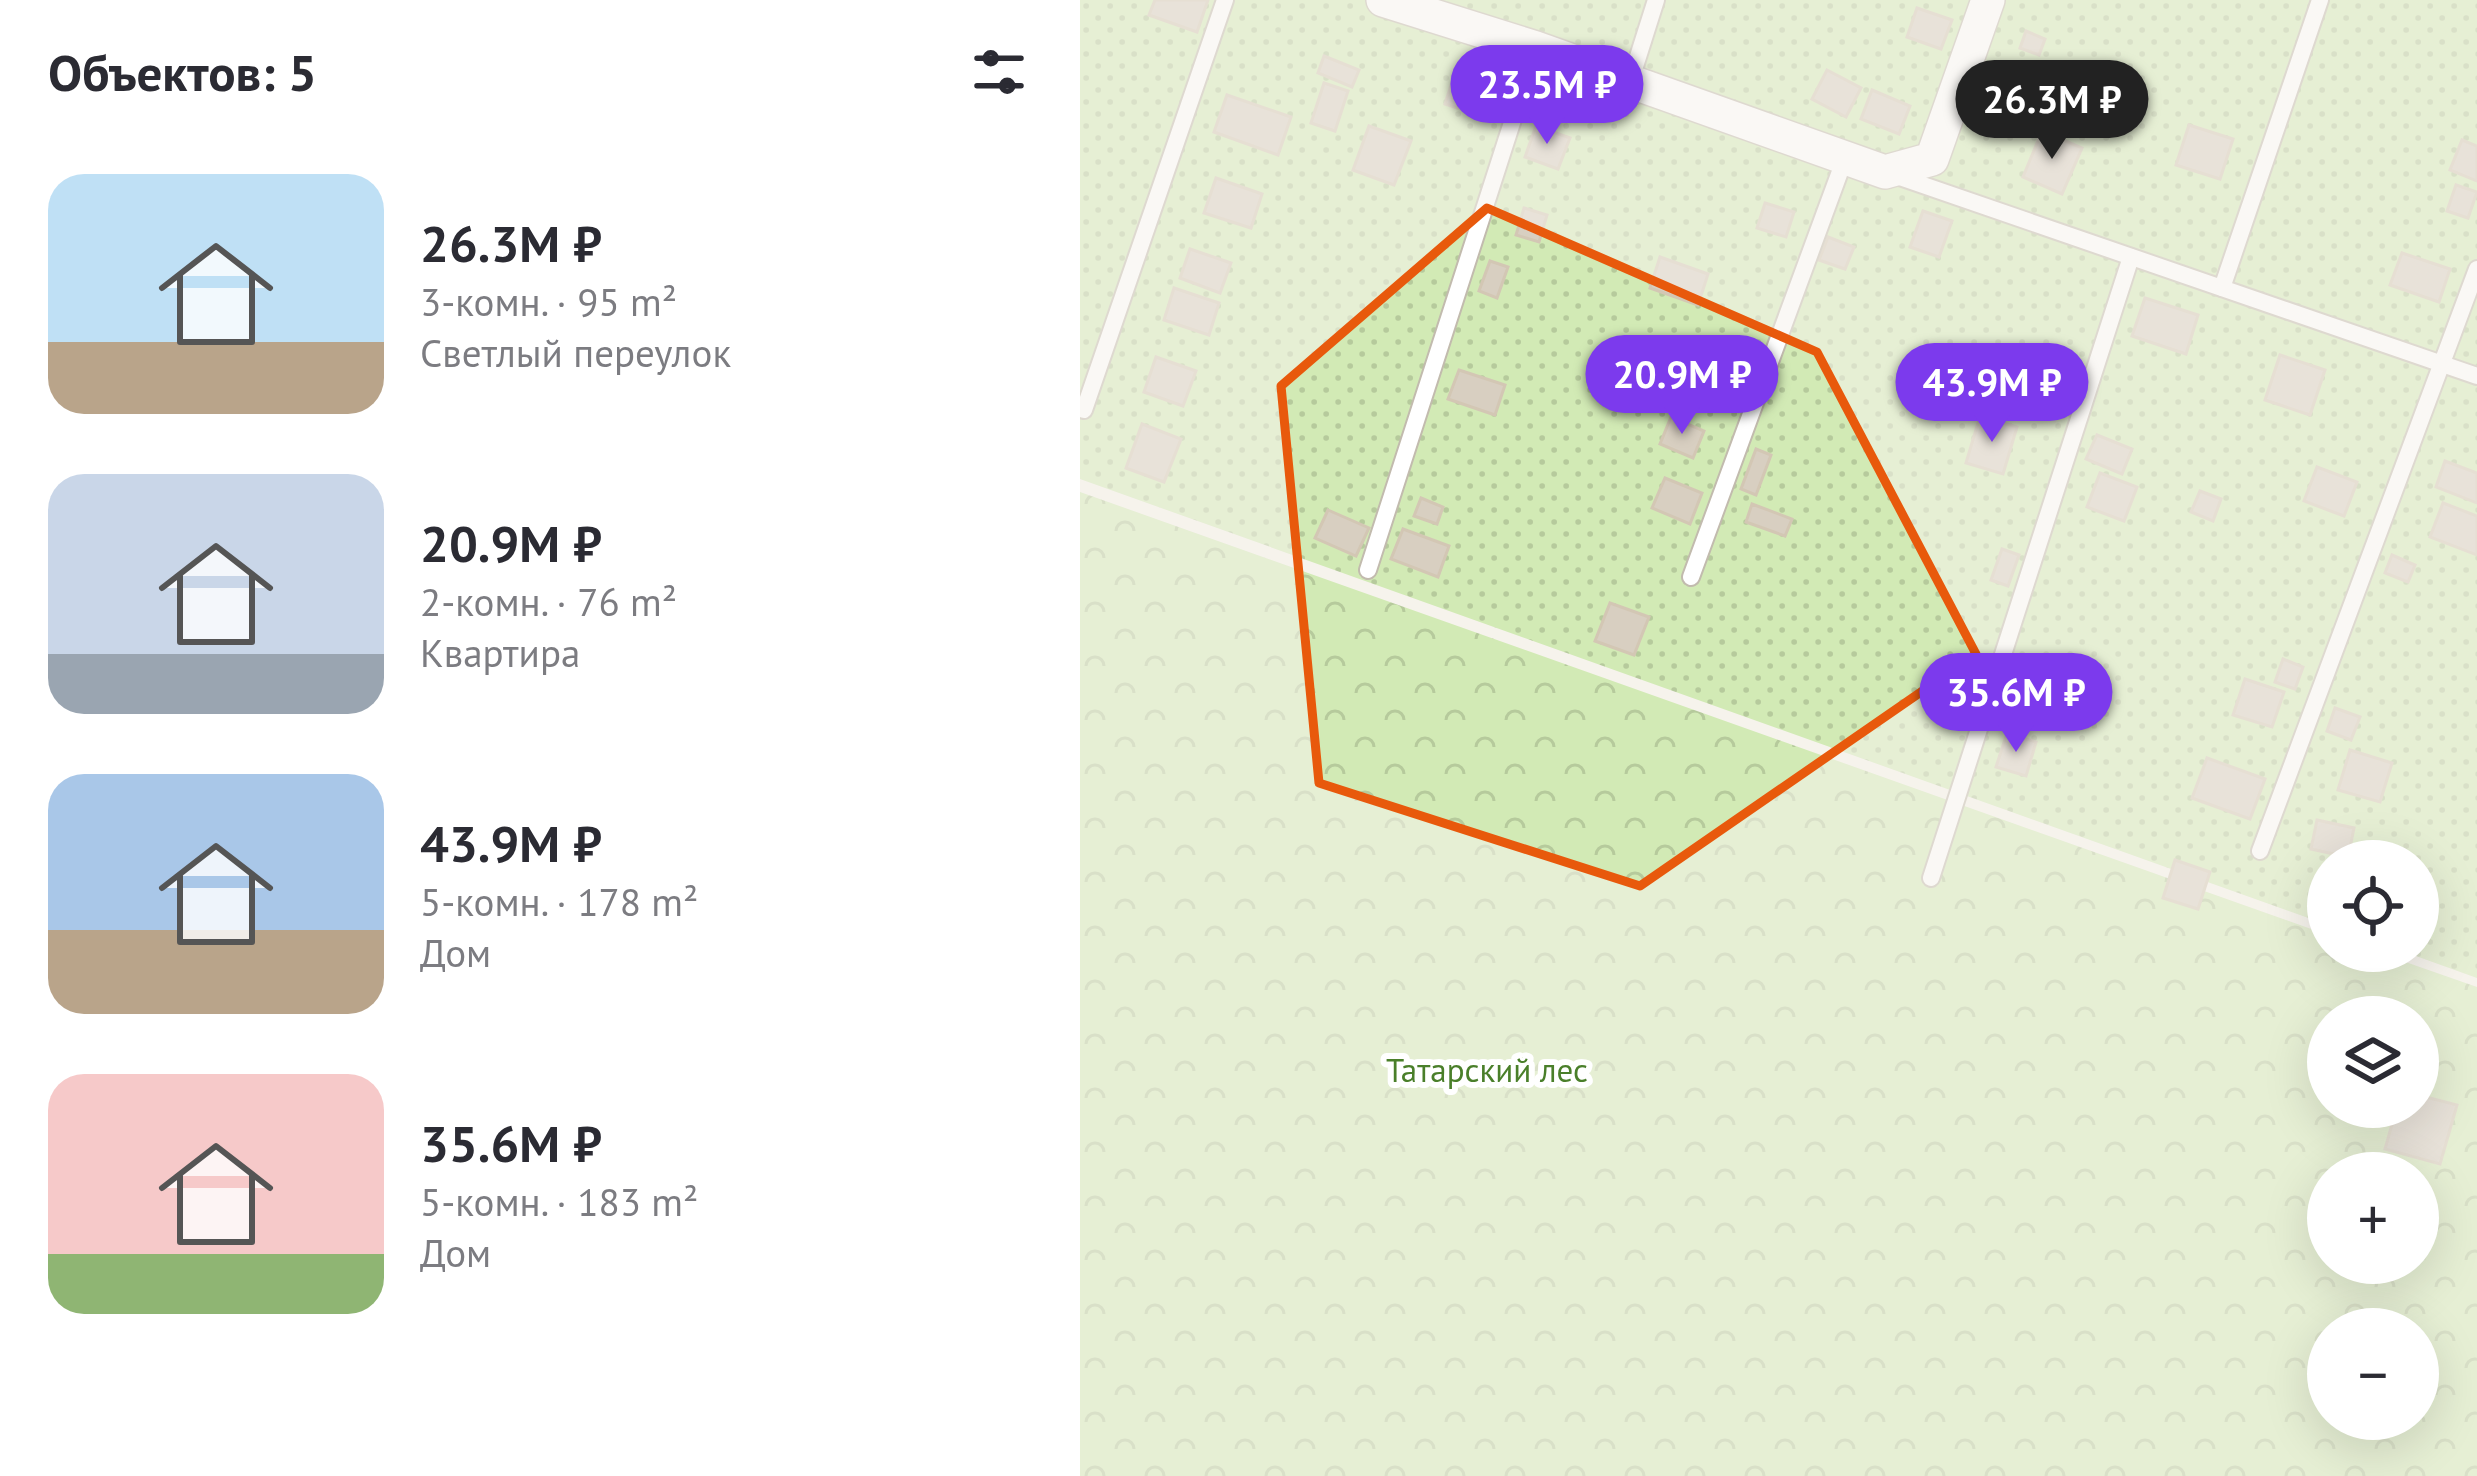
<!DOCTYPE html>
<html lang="ru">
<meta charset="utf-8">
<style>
body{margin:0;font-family:"PT Sans",sans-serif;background:#f7f7f7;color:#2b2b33;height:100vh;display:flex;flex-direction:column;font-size:45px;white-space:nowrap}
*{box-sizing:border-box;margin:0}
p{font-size:39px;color:#7c7c81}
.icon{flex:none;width:66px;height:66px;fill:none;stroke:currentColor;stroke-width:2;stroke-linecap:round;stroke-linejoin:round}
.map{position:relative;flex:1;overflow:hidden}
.drawer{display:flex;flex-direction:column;background:#fff;width:1080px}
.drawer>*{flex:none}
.fabs{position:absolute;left:1227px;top:840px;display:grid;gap:24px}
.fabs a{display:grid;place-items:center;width:132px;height:132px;border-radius:50%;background:#fff;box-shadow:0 12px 48px #0002;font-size:60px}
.price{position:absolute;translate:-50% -102px;padding:0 27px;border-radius:42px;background:#7c3aed;color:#fff;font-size:39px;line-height:78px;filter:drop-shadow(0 3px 6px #0008)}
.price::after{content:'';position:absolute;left:50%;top:72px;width:36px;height:27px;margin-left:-18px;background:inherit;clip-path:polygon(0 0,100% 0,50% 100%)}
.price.selected{background:#222;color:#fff}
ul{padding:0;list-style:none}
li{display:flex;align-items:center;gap:36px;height:300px;padding:0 48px}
li span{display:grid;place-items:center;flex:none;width:336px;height:240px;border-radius:36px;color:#555}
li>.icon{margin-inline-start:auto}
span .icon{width:144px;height:144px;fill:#fffc;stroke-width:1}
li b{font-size:51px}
h2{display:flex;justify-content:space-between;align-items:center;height:144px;padding:0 48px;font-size:51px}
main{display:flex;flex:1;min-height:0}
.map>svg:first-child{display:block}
.forest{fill:url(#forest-crowns);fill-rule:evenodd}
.park{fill:url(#park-dots)}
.building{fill:#d8cfc1;stroke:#d3c7b4;stroke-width:3}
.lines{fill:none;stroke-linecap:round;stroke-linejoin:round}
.service-casing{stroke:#c2bbae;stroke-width:20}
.minor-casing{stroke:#c2bbae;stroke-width:36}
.service{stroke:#fff;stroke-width:16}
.minor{stroke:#fff;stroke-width:33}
.marked{fill:none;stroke:#e8590c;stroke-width:9;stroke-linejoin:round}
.labels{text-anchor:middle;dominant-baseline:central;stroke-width:12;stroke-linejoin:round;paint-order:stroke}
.park-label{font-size:33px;fill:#4a7f2a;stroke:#fff}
</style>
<main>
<section class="drawer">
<h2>Объектов: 5<svg class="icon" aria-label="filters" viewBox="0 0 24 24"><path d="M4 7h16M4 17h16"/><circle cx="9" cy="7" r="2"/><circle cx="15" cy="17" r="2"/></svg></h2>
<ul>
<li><span style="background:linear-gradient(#bfe0f5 70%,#b9a48a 0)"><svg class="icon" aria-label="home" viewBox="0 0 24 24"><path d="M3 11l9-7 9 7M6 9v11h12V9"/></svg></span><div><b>26.3M ₽</b><p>3-комн. · 95 m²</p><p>Светлый переулок</p></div></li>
<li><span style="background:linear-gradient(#c9d6e8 75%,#9aa5b1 0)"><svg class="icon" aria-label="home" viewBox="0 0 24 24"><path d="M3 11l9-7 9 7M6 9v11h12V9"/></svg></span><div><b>20.9M ₽</b><p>2-комн. · 76 m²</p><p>Квартира</p></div></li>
<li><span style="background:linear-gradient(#a9c7e8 65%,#b9a48a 0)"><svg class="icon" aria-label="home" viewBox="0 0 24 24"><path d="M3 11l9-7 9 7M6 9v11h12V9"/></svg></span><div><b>43.9M ₽</b><p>5-комн. · 178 m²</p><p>Дом</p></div></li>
<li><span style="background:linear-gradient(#f6c9c9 75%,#8fb573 0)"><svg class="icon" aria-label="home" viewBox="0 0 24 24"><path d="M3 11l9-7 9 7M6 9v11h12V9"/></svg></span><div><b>35.6M ₽</b><p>5-комн. · 183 m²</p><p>Дом</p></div></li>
</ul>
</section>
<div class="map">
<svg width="1397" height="1476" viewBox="0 0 1397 1476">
<defs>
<pattern id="forest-crowns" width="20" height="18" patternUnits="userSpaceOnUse" patternTransform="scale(3)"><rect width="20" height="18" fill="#d2eab5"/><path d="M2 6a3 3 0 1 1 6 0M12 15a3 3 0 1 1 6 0" fill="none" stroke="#b6ca9c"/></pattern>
<pattern id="park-dots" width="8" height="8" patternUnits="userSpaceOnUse" patternTransform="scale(3)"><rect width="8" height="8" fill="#d2eab5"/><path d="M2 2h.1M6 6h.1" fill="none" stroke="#b6ca9c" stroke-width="1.8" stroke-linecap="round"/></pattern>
</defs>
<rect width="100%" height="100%" fill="#f6f3ec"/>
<path class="forest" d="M0 492 1248 935V951H1294L1397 987V1476H0ZM1248 1017H1338V1107H1248ZM1248 1173H1338V1263H1248ZM1248 1329H1338V1419H1248Z"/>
<polygon class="park" points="0,0 1397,0 1397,978 1322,951 1338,951 1338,861 1248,861 1248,925 0,479"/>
<g class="building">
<polygon points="75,0 128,0 117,32 69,15"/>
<polygon points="837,8 872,20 861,49 827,37"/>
<polygon points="946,31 965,39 959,55 940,48"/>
<polygon points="244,56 279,70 272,87 238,73"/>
<polygon points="378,64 412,75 399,115 365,104"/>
<polygon points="747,70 781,88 766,117 732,99"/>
<polygon points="244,83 268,91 255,131 231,123"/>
<polygon points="792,90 830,106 819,134 781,119"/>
<polygon points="147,95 211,117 198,155 134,132"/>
<polygon points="900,102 914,108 907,124 894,119"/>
<polygon points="1109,125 1153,139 1140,179 1096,165"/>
<polygon points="289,126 331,141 314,185 273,170"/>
<polygon points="456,126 490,138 478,169 445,157"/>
<polygon points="962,131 1002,148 982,194 943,177"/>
<polygon points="1382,140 1397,146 1397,181 1370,170"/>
<polygon points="136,178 182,194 171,228 124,213"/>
<polygon points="1376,185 1397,192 1388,218 1367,211"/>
<polygon points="685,203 714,212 706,237 677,228"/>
<polygon points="444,208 467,215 459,242 436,235"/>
<polygon points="843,211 872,221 859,257 830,247"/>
<polygon points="748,237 774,247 765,269 739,260"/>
<polygon points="110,249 151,263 140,293 100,278"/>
<polygon points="1322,253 1370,269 1359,302 1310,285"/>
<polygon points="580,257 628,274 618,305 570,288"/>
<polygon points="410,261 428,267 417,298 399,291"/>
<polygon points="94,288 139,303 129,335 84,320"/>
<polygon points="1065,298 1118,315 1106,354 1052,336"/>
<polygon points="613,344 658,360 642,404 597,388"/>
<polygon points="1200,355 1245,370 1230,415 1185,400"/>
<polygon points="76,357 116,371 103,406 64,392"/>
<polygon points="379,370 425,385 415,415 368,399"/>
<polygon points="900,416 937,427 923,474 886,463"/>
<polygon points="591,417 624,431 613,458 580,444"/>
<polygon points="62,424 101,439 84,482 46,468"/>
<polygon points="1017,435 1052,449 1042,474 1006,459"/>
<polygon points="676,449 691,455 676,495 661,489"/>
<polygon points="1365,461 1397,473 1397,503 1356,487"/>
<polygon points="1237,467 1277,482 1264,516 1224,501"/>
<polygon points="1020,473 1057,487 1044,521 1007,507"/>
<polygon points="585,478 622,493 610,524 572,508"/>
<polygon points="1120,491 1141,499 1133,521 1111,512"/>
<polygon points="341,498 363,507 357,524 334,516"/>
<polygon points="1363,503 1397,516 1397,555 1350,537"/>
<polygon points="672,504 712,519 705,536 666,522"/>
<polygon points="248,510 289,528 276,556 235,538"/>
<polygon points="323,529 369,546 358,577 311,559"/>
<polygon points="922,549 939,555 928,586 911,580"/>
<polygon points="1312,555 1335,565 1328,582 1305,573"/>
<polygon points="530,603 569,617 554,655 515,641"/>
<polygon points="1203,659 1223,667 1215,689 1195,682"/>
<polygon points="875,666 898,674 888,702 865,694"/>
<polygon points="1165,679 1204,692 1192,727 1153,715"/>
<polygon points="1255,708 1280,717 1271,740 1247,731"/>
<polygon points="927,733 956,742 946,776 916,767"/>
<polygon points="1270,750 1312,763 1300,802 1258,790"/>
<polygon points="1127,758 1185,779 1170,819 1112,798"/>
<polygon points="1237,820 1274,828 1268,857 1231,849"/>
<polygon points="1095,860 1130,872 1118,909 1083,898"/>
<polygon points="1338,1095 1377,1105 1360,1164 1305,1149 1317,1107 1338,1107"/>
</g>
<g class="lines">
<g class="service-casing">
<g id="service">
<polyline points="550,82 576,0"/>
<polyline points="811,174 1397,376"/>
<polyline points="1142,288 1240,0"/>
<polyline points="4,410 145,0"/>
<polyline points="288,570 456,48"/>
<polyline points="611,577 765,158"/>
<polyline points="1180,851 1397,269"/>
<polyline points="851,878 1051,257"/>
</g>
</g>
<g class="minor-casing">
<polyline id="minor" points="303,0 456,48 805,172 852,159 908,0"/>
</g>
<use href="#service" class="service"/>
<use href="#minor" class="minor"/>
</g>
<path d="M0 0H1397V1476H0ZM407 208 737 352 896 654 560 886 239 783 201 386Z" fill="#f6f3ec" fill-opacity=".55" fill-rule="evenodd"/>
<path class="marked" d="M407 208 737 352 896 654 560 886 239 783 201 386Z"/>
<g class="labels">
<g class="park-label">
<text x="407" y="1069">Татарский лес</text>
</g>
</g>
</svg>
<div class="fabs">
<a><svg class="icon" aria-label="locate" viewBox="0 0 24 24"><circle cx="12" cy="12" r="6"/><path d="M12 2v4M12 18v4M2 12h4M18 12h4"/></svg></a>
<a><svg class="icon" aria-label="layers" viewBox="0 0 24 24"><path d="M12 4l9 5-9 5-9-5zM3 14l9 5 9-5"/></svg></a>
<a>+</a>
<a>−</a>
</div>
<b class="price" style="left:467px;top:147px">23.5M ₽</b>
<b class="price selected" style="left:972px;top:162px">26.3M ₽</b>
<b class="price" style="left:602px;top:437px">20.9M ₽</b>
<b class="price" style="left:912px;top:445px">43.9M ₽</b>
<b class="price" style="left:936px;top:755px">35.6M ₽</b>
</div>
</main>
